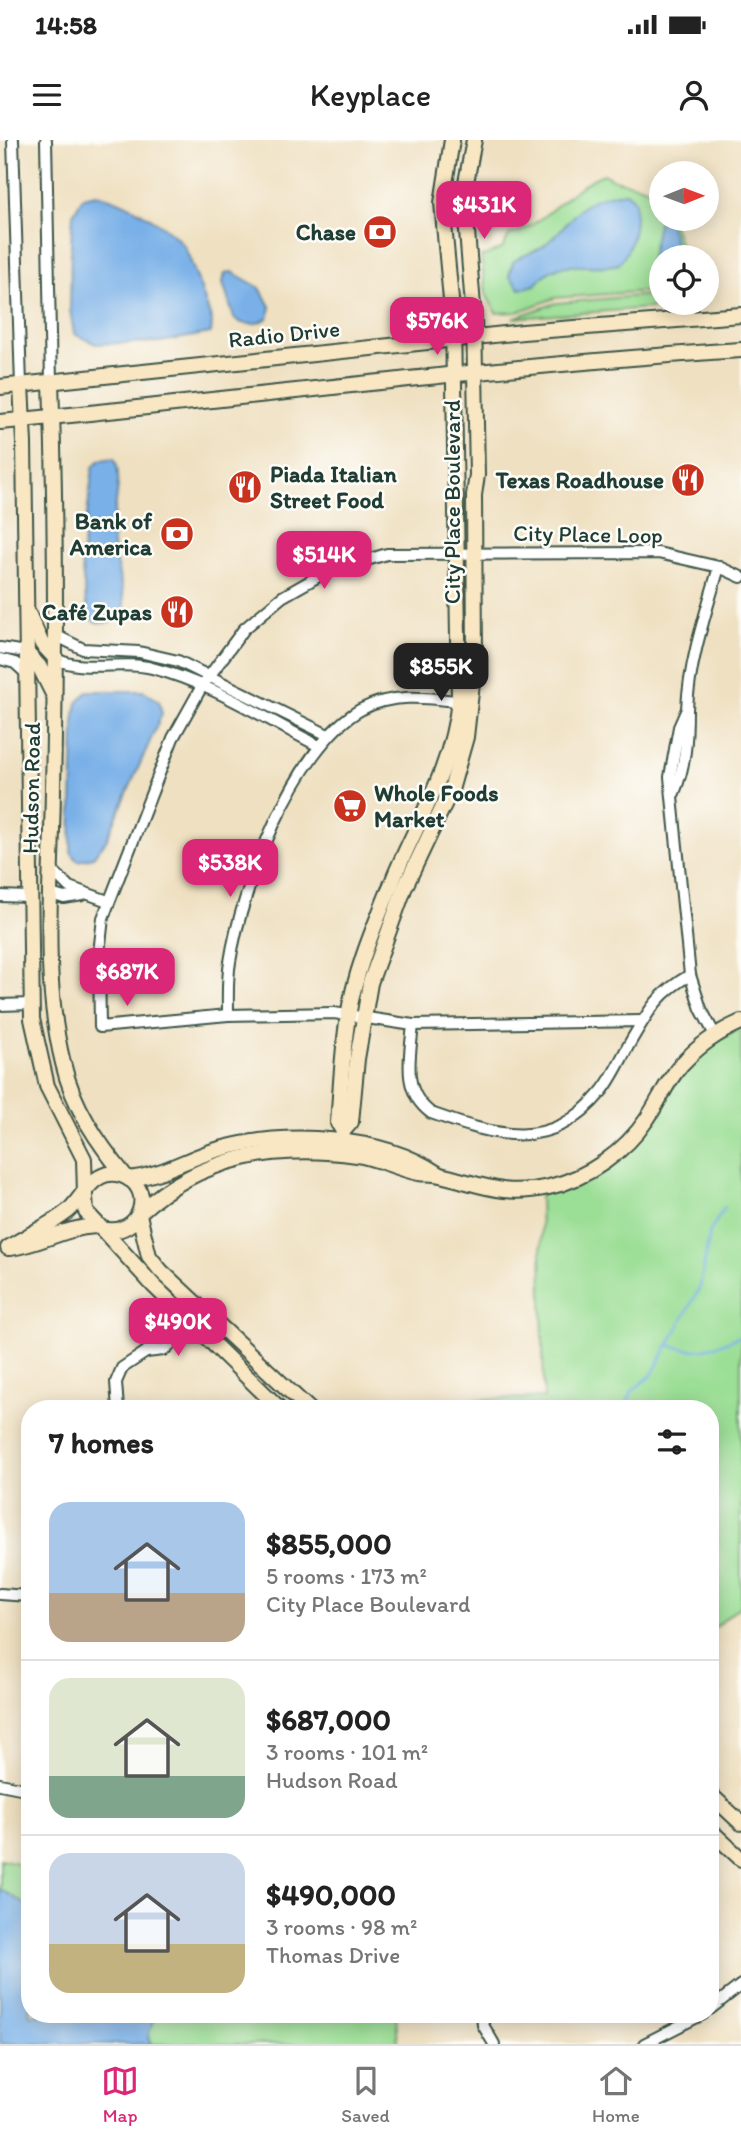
<!DOCTYPE html>
<meta charset="utf-8">
<style>
body{margin:0;font-family:Itim,sans-serif;background:#f2f2f2;color:#222;height:100vh;display:flex;flex-direction:column;font-size:26px;white-space:nowrap}
*{box-sizing:border-box;margin:0}
p{font-size:23px;color:#767676}
.icon{flex:none;width:38px;height:38px;fill:none;stroke:currentColor;stroke-width:2;stroke-linecap:round;stroke-linejoin:round}
.map{position:relative;flex:1;overflow:hidden}
.details{position:absolute;left:21px;top:1260px;width:698px;height:623px;display:flex;flex-direction:column;background:#fff;border-radius:28px;box-shadow:0 4px 18px #0003}
.details>*{flex:none}
.needle{width:46px;rotate:89deg}
.fabs{position:absolute;left:649px;top:21px;display:grid;gap:14px}
.fabs a{display:grid;place-items:center;width:70px;height:70px;border-radius:50%;background:#fff;box-shadow:0 4px 18px #0003;font-size:35px}
.price{position:absolute;translate:-50% -60px;padding:0 16px;border-radius:14px;background:#db2777;color:#fff;font-size:23px;line-height:46px;filter:drop-shadow(0 2px 4px #0008)}
.price::after{content:'';position:absolute;left:50%;top:42px;width:21px;height:16px;margin-left:-10px;background:inherit;clip-path:polygon(0 0,100% 0,50% 100%)}
.price.active{background:#222;color:#fff}
ul{padding:0;list-style:none}
li{display:flex;align-items:center;gap:21px;height:175px;padding:0 28px}
li+li{border-top:2px solid #e0e0e0}
li span{display:grid;place-items:center;flex:none;width:196px;height:140px;border-radius:21px;color:#555}
li>.icon{margin-inline-start:auto}
span .icon{width:84px;height:84px;fill:#fffc;stroke-width:1}
li b{font-size:30px}
h2{display:flex;justify-content:space-between;align-items:center;height:84px;padding:0 28px;font-size:30px}
.status{display:flex;justify-content:space-between;align-items:center;height:49px;padding:0 35px;background:#fff;direction:ltr}
.status svg{height:19px;fill:currentColor}
header{display:flex;justify-content:space-between;align-items:center;height:91px;padding:0 28px;background:#fff;font-size:32px;font-weight:600}
.menu{display:flex;justify-content:space-around;align-items:center;height:98px;border-top:2px solid #e0e0e0;background:#fff;font-size:19px;color:#767676}
.menu a{display:grid;justify-items:center;gap:4px}
.menu .active{color:#db2777}
.map>svg:first-child{display:block}
.green{fill:#9bde95;stroke:#5d8e64;stroke-width:2}
.water{fill:#79b0e8;stroke:#4c768e;stroke-width:2}
.lines{fill:none;stroke-linecap:round;stroke-linejoin:round}
.stream{stroke:#79b0e8;stroke-width:2.5}
.street-casing{stroke:#3e5549;stroke-width:14}
.secondary-casing{stroke:#3e5549;stroke-width:18}
.street{stroke:#fff;stroke-width:10}
.secondary{stroke:#f9e7c3;stroke-width:14}
.labels{text-anchor:middle;dominant-baseline:central;stroke-width:5;stroke-linejoin:round;paint-order:stroke}
.poi-label{font-size:23px;font-weight:bold;fill:#1f3d34;stroke:#fdfcf7;text-anchor:end}
.street-label{font-size:23px;fill:#1f3d34;stroke:#fdfcf7}
</style>
<div class="status"><b>14:58</b><svg viewBox="0 0 49 12"><path d="M0 12V9h3v3zM5 12V6h3v6zM10 12V3h3v9zM15 12V0h3v12zM26 1h20v11H26zM47 4h2v5h-2z"/></svg></div>
<header><svg class="icon" aria-label="menu" viewBox="0 0 24 24"><path d="M4 6h16M4 12h16M4 18h16"/></svg>Keyplace<svg class="icon" aria-label="person" viewBox="0 0 24 24"><circle cx="12" cy="8" r="4"/><path d="M4 21q1-7 8-7t8 7"/></svg></header>
<div class="map">
<svg width="741" height="1904" viewBox="0 0 741 1904">
<rect width="100%" height="100%" fill="#fdfcf7"/>
<filter id="ink" filterUnits="userSpaceOnUse"><feTurbulence type="fractalNoise" baseFrequency=".0143" numOctaves="2"/><feDisplacementMap in="SourceGraphic" scale="14" xChannelSelector="R" yChannelSelector="G"/><feConvolveMatrix kernelMatrix="1 2 1 2 8 2 1 2 1" color-interpolation-filters="sRGB"/></filter>
<filter id="wash" filterUnits="userSpaceOnUse"><feTurbulence type="fractalNoise" baseFrequency=".00686" numOctaves="4" result="noise"/><feDisplacementMap in="SourceGraphic" scale="28" xChannelSelector="R" yChannelSelector="G"/><feGaussianBlur stdDeviation="1.57" result="paint"/><feColorMatrix in="noise" values="0 0 0 0 0 0 0 0 0 0 0 0 0 0 0 0 0 1.4 0 .05"/><feComposite in="paint" operator="in"/></filter>
<g filter="url(#wash)">
<rect width="100%" height="100%" fill="#efe0c1"/>
<g class="green">
<path d="M604 34C617 46 642 39 661 58L662 79H671L684 117H662L661 150 555 158 517 172 496 173 486 154 481 117 502 109 510 94C537 92 571 45 604 34Z"/>
<polygon points="661,154 662,163 692,165 513,178 556,163"/>
<polygon points="741,888 741,1465 711,1491 710,1269 416,1269 440,1260 544,1258 540,1054 587,1039 688,926 713,904"/>
<polygon points="0,1719 30,1726 30,1874 396,1874 398,1904 0,1904"/>
</g>
<g class="water">
<path d="M627 52 635 60C636 84 634 105 619 124 586 133 560 112 535 145L520 149 509 136 513 122C521 115 533 113 542 107 577 81 572 57 627 52Z"/>
<path d="M96 54C122 59 168 85 184 106 188 111 209 172 212 182L211 193 161 202 96 204 74 194 70 170 71 102 73 74 83 57Z"/>
<polygon points="661,69 662,79 668,79 679,117 662,117 661,144 648,141 647,137"/>
<path d="M232 132 260 148 271 168 268 178C257 185 244 187 234 178L223 143 225 133Z"/>
<path d="M114 318C124 334 113 374 112 393 112 421 126 447 124 474 112 484 100 487 88 477L81 422 93 327 100 320Z"/>
<polygon points="88,551 144,551 159,561 162,574 106,701 93,717 78,721 71,712 74,582 77,563"/>
<polygon points="0,1749 30,1767 30,1874 155,1874 148,1897 151,1904 0,1904"/>
</g>
<g class="lines">
<g class="stream">
<polyline points="669,1204 700,1147 710,1091 725,1067"/>
<path d="M624 1269 633 1250 652 1235 668 1205C701 1215 711 1208 741 1196"/>
</g>
</g>
</g>
<g filter="url(#ink)">
<g class="lines">
<g class="street-casing">
<g id="street">
<polyline points="13,0 21,245"/>
<polyline points="46,0 51,242"/>
<polyline points="57,496 83,509 139,512 178,521 328,595"/>
<polyline points="0,508 26,512"/>
<polyline points="0,519 15,523 27,534"/>
<path d="M56 519C85 533 122 520 152 528 211 543 266 579 319 606"/>
<path d="M465 562C430 558 393 552 360 570 295 607 241 749 230 822 227 839 228 857 228 875L334 873 413 885C410 917 401 951 431 973 496 996 550 1014 601 952 613 938 621 918 631 901 649 870 658 853 690 835"/>
<polyline points="687,569 679,587 670,637 690,835 701,869 715,895"/>
<path d="M674 653C686 625 687 598 687 569 689 522 706 472 719 427"/>
<polyline points="52,730 69,747 108,761"/>
<polyline points="51,754 64,758 83,755"/>
<polyline points="0,756 29,757"/>
<polyline points="0,865 31,864"/>
<polyline points="228,875 100,887 99,813 103,778 173,598 202,546 244,489 282,457 326,432 387,414 658,413 719,427 741,437"/>
<polyline points="413,885 642,881"/>
<polyline points="146,1212 164,1210 206,1171"/>
<polyline points="118,1269 116,1242 122,1228 146,1212 196,1162"/>
<polyline points="0,1454 28,1456"/>
<polyline points="0,1644 30,1650"/>
<polyline points="710,1869 741,1845"/>
<polyline points="482,1874 483,1885 494,1904"/>
<polyline points="644,1904 703,1874"/>
</g>
</g>
<g class="secondary-casing">
<g id="secondary">
<path d="M51 242C56 378 56 513 53 649 52 739 41 835 63 923 73 967 98 1003 126 1037"/>
<polyline points="21,245 24,303 32,879 47,946 84,1019 85,1053"/>
<polyline points="0,247 523,192 741,175"/>
<path d="M0 282C247 258 493 226 741 210"/>
<polyline points="29,475 42,504 56,519"/>
<polyline points="26,512 39,526 53,554"/>
<polyline points="343,991 351,982 357,919 370,843 404,749 451,650 466,597 475,516 474,355 477,335 474,179 464,53 474,0"/>
<path d="M341 1013 343 991 338 983C341 948 342 911 348 877 355 829 377 780 395 735 421 674 451 630 459 561L453 181 442 63 452 0"/>
<path d="M129 1039C164 1035 187 1018 220 1009 285 991 382 995 438 1034"/>
<path d="M140 1072C201 1016 276 1004 357 1015 378 1018 398 1029 419 1033 426 1034 433 1033 440 1035 483 1045 502 1057 549 1047 588 1038 625 1012 647 979 659 961 667 941 681 925 698 906 718 892 741 882"/>
<polyline points="139,1075 149,1116 161,1131 309,1269"/>
<polyline points="102,1089 153,1145 280,1269"/>
<path d="M8 1108C27 1095 49 1086 68 1071 80 1061 86 1044 100 1037 107 1033 114 1033 121 1035 157 1046 142 1099 102 1089L86 1072 85 1056"/>
<path d="M10 1108C42 1104 62 1088 96 1086"/>
<polyline points="710,1654 741,1683"/>
<polyline points="710,1690 741,1719"/>
</g>
</g>
<use href="#street" class="street"/>
<use href="#secondary" class="secondary"/>
</g>
</g>
<defs>
<g id="bank-disc" transform="scale(1.75)"><circle r="9.5" fill="#c8321e" stroke="#fdfcf7"/><path d="M-6-4H6V4H-6ZM0-2.3a2.3 2.3 0 1 0 0 4.6a2.3 2.3 0 1 0 0-4.6Z" fill="#fff"/></g>
<g id="restaurant-disc" transform="scale(1.75)"><circle r="9.5" fill="#c8321e" stroke="#fdfcf7"/><path d="M-5-6h1v4h1v-4h1v4h1v-4h1v5L-1.5 .5V6h-2V.5L-5-1ZM5-6V6H3V1.5H1.5Q1.5-4 5-6Z" fill="#fff"/></g>
<g id="supermarket-disc" transform="scale(1.75)"><circle r="9.5" fill="#c8321e" stroke="#fdfcf7"/><path d="M-6-5.5h2.5l.6 2H6L4.5 2H-2.5L-4.4-4H-6ZM-1.5 3.2a1.3 1.3 0 1 0 .1 0ZM3 3.2a1.3 1.3 0 1 0 .1 0Z" fill="#fff"/></g>
</defs>
<g fill-rule="evenodd">
<use href="#bank-disc" x="380" y="92"/>
<use href="#restaurant-disc" x="688" y="340"/>
<use href="#restaurant-disc" x="245" y="347"/>
<use href="#bank-disc" x="177" y="394"/>
<use href="#restaurant-disc" x="177" y="472"/>
<use href="#supermarket-disc" x="350" y="666"/>
</g>
<g class="labels">
<g class="poi-label">
<text x="356" y="92">Chase</text>
<text x="270" y="334" text-anchor="start">Piada Italian<tspan x="270" dy="26">Street Food</tspan></text>
<text x="664" y="340">Texas Roadhouse</text>
<text x="152" y="381">Bank of<tspan x="152" dy="26">America</tspan></text>
<text x="152" y="472">Café Zupas</text>
<text x="374" y="653" text-anchor="start">Whole Foods<tspan x="374" dy="26">Market</tspan></text>
</g>
<g class="street-label">
<text transform="translate(284 194) rotate(-6)">Radio Drive</text>
<text transform="translate(452 362) rotate(-90)">City Place Boulevard</text>
<text transform="translate(588 394) rotate(1)">City Place Loop</text>
<text transform="translate(31 648) rotate(-89)">Hudson Road</text>
</g>
</g>
</svg>
<div class="fabs">
<a><svg class="needle" viewBox="-14 -14 28 28"><path d="M0-13l5 13h-10z" fill="#e53935"/><path d="M0 13l5-13h-10z" fill="#767676"/></svg></a>
<a><svg class="icon" aria-label="locate" viewBox="0 0 24 24"><circle cx="12" cy="12" r="6"/><path d="M12 2v4M12 18v4M2 12h4M18 12h4"/></svg></a>
</div>
<b class="price" style="left:484px;top:101px">$431K</b>
<b class="price" style="left:437px;top:217px">$576K</b>
<b class="price" style="left:324px;top:451px">$514K</b>
<b class="price active" style="left:441px;top:563px">$855K</b>
<b class="price" style="left:230px;top:759px">$538K</b>
<b class="price" style="left:127px;top:868px">$687K</b>
<b class="price" style="left:178px;top:1218px">$490K</b>
<section class="details">
<h2>7 homes<svg class="icon" aria-label="filters" viewBox="0 0 24 24"><path d="M4 7h16M4 17h16"/><circle cx="9" cy="7" r="2"/><circle cx="15" cy="17" r="2"/></svg></h2>
<ul>
<li><span style="background:linear-gradient(#a9c7e8 65%,#b9a48a 0)"><svg class="icon" aria-label="home" viewBox="0 0 24 24"><path d="M3 11l9-7 9 7M6 9v11h12V9"/></svg></span><div><b>$855,000</b><p>5 rooms · 173 m²</p><p>City Place Boulevard</p></div></li>
<li><span style="background:linear-gradient(#dfe7d0 70%,#7fa58c 0)"><svg class="icon" aria-label="home" viewBox="0 0 24 24"><path d="M3 11l9-7 9 7M6 9v11h12V9"/></svg></span><div><b>$687,000</b><p>3 rooms · 101 m²</p><p>Hudson Road</p></div></li>
<li><span style="background:linear-gradient(#c9d6e8 65%,#c2b280 0)"><svg class="icon" aria-label="home" viewBox="0 0 24 24"><path d="M3 11l9-7 9 7M6 9v11h12V9"/></svg></span><div><b>$490,000</b><p>3 rooms · 98 m²</p><p>Thomas Drive</p></div></li>
</ul>
</section>
</div>
<nav class="menu">
<a class="active"><svg class="icon" aria-label="map" viewBox="0 0 24 24"><path d="M3 6l6-2 6 2 6-2v14l-6 2-6-2-6 2zM9 4v14M15 6v14"/></svg>Map</a>
<a><svg class="icon" aria-label="saved" viewBox="0 0 24 24"><path d="M7 4h10v16l-5-4-5 4z"/></svg>Saved</a>
<a><svg class="icon" aria-label="home" viewBox="0 0 24 24"><path d="M3 11l9-7 9 7M6 9v11h12V9"/></svg>Home</a>
</nav>
